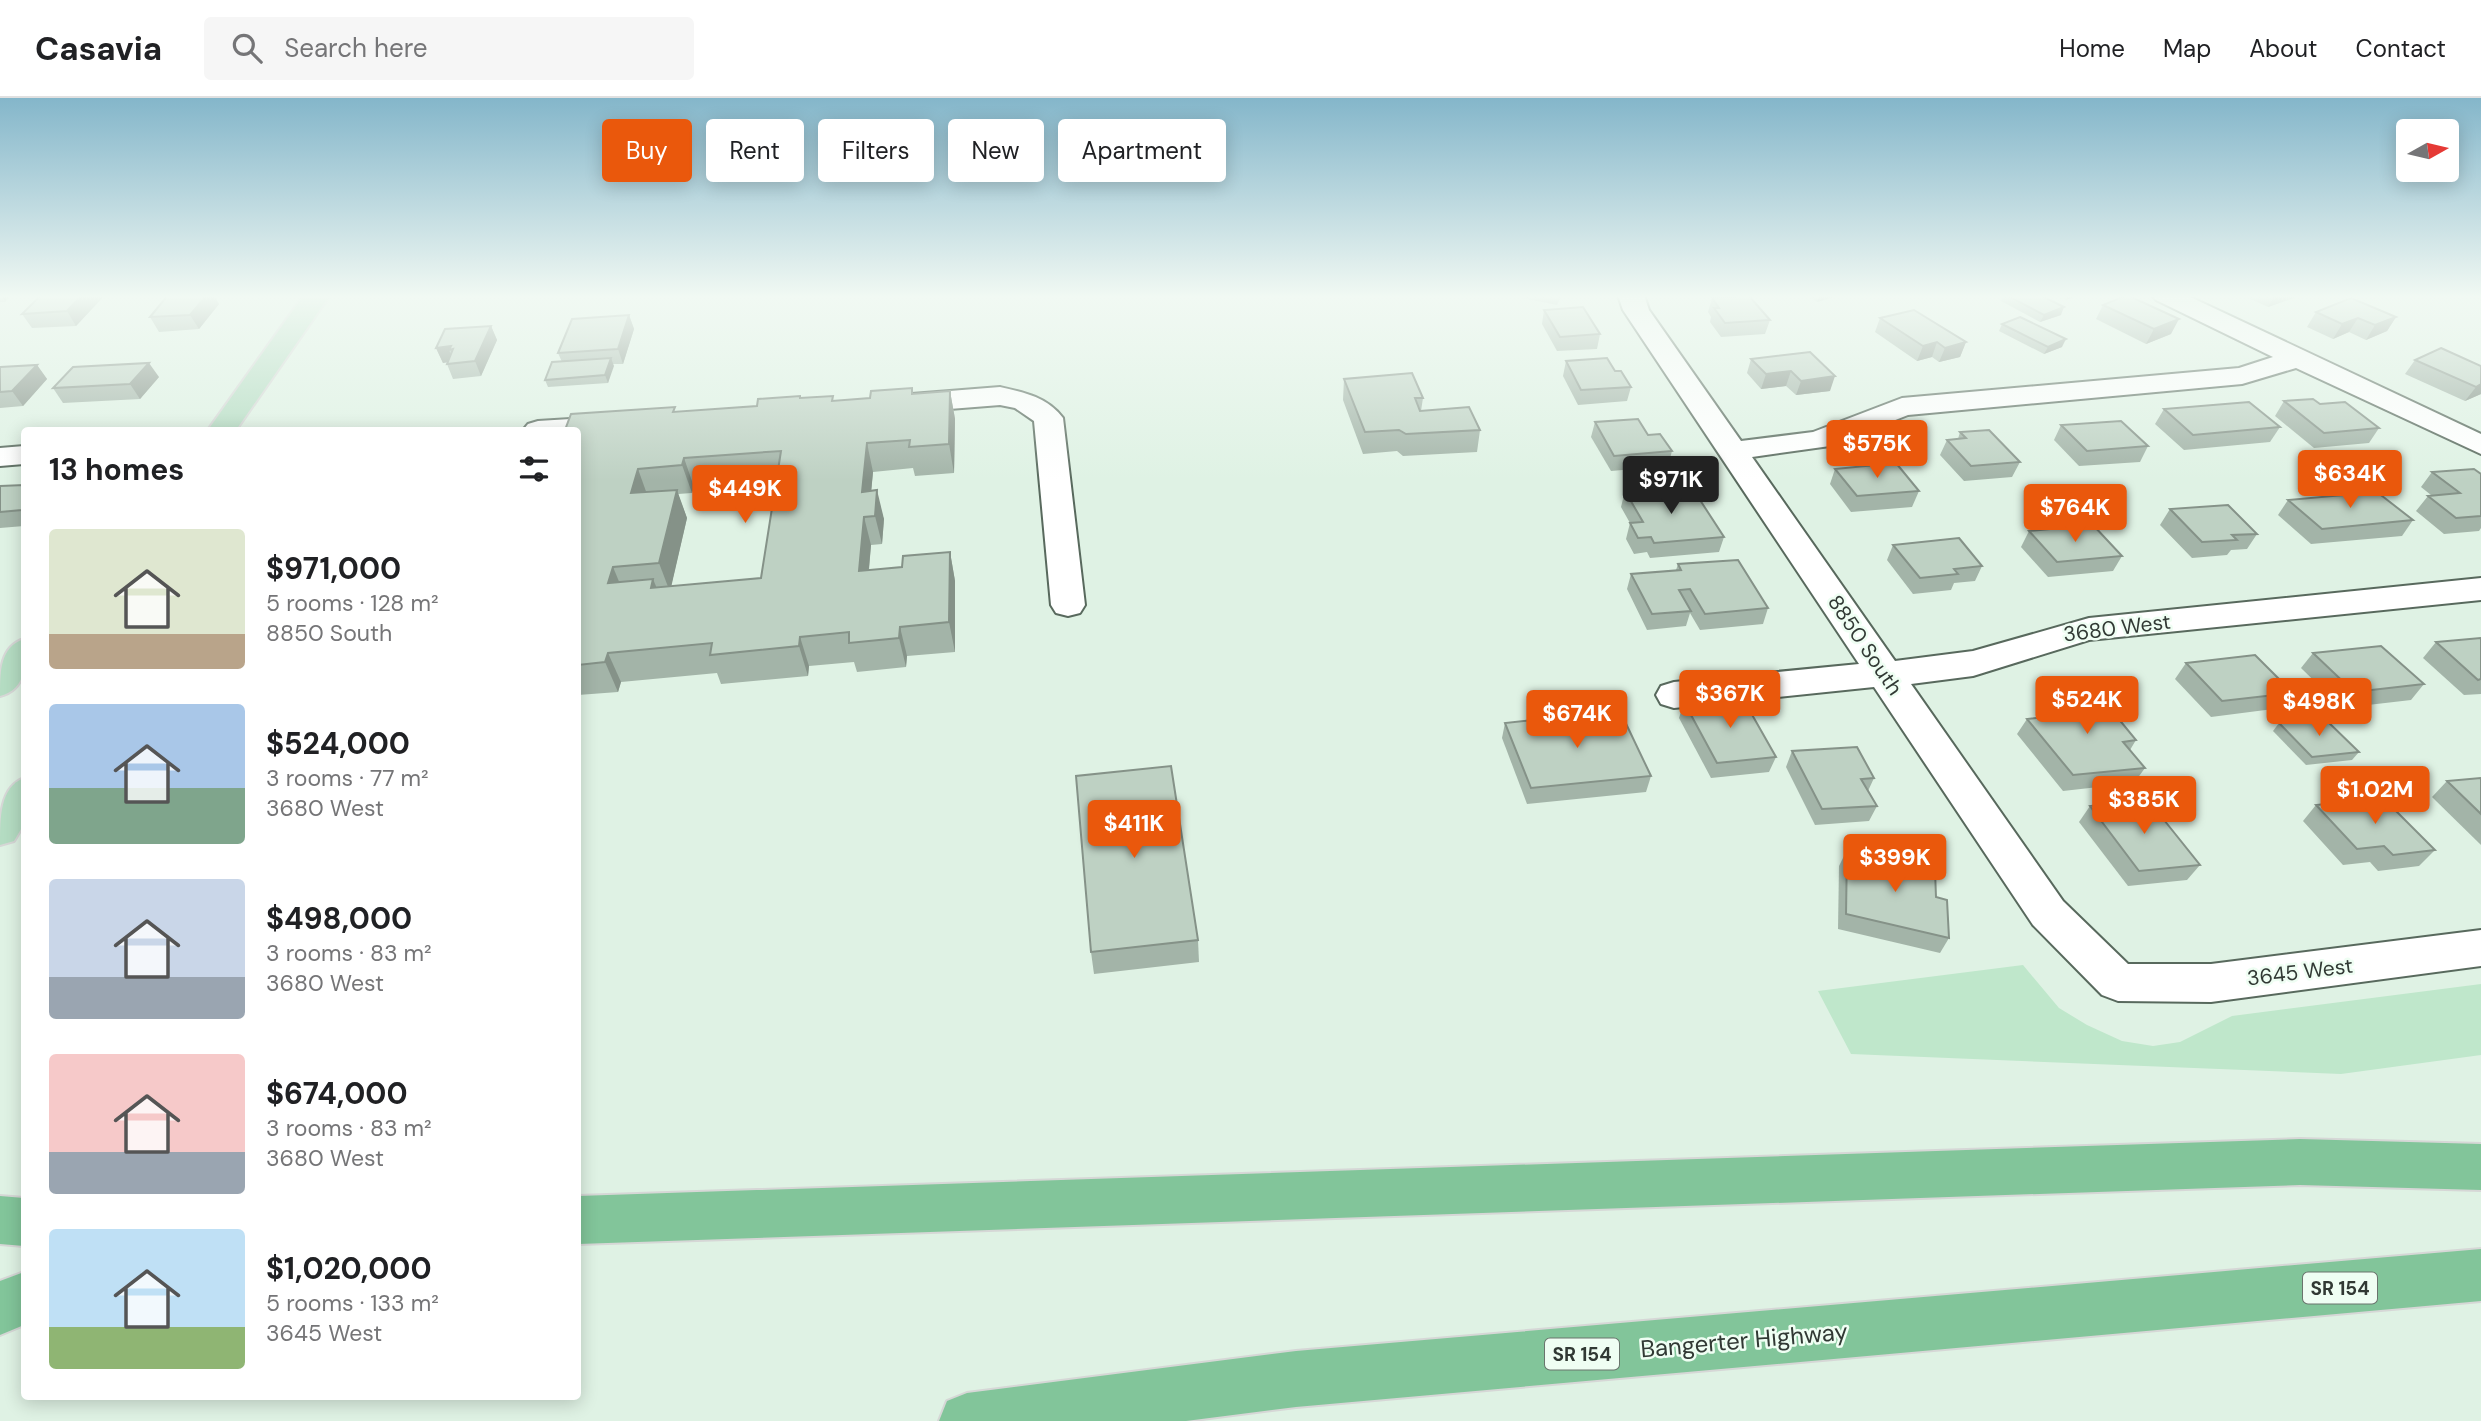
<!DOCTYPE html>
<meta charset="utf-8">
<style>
body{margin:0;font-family:"DM Sans",sans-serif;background:#f6f6f6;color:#202124;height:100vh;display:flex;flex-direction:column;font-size:26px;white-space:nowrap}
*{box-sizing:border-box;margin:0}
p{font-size:23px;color:#757577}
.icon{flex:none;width:38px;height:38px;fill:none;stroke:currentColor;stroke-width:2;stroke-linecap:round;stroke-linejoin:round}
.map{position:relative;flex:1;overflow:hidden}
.sheet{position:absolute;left:21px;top:329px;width:560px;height:973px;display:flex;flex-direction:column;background:#fff;border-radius:7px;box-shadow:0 4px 18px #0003}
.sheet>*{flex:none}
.banner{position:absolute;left:602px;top:21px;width:665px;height:63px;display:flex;gap:14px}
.needle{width:46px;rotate:82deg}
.fabs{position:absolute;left:2396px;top:21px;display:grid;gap:14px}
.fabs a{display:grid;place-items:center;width:63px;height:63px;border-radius:7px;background:#fff;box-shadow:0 4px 18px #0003;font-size:35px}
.price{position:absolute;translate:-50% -60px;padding:0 16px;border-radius:7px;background:#ea580c;color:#fff;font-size:23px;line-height:46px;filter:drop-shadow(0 2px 4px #0008)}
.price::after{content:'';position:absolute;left:50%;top:42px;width:21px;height:16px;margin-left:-10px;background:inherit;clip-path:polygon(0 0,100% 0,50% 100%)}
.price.current{background:#222;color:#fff}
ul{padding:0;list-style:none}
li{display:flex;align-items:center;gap:21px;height:175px;padding:0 28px}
li span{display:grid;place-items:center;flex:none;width:196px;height:140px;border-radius:7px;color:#555}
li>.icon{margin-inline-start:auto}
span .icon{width:84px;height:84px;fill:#fffc;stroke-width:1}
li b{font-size:30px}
h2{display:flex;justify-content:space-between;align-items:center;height:84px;padding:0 28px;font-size:30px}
.pill{padding:0 24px;border-radius:7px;background:#fff;box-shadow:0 4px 18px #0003;font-size:24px;line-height:63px}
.pill.current{background:#ea580c;color:#fff}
header{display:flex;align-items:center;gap:42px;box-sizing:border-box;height:98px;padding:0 35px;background:#fff;border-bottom:2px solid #e0e0e0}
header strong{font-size:33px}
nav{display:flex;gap:38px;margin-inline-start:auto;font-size:24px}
.search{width:490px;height:63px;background:#f6f6f6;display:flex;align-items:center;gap:18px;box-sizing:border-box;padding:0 24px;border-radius:7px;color:#757577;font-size:26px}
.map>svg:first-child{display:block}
.green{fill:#bfe7cb}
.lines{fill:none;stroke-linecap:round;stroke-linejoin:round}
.minor-casing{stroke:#58695d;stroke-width:4}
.major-casing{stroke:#d6d7d6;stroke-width:4}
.highway-casing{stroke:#d6d7d6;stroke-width:4}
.minor{fill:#fff;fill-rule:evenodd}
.major{fill:#b4dcc2;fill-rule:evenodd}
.highway{fill:#82c59a;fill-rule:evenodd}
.wall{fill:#a3b4a8;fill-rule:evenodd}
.shaded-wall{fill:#859288}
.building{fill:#bed1c3;stroke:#859288;stroke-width:2;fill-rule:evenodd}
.labels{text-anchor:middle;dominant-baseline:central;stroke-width:5;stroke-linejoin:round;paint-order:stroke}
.shield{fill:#effef3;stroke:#6a746d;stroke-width:2}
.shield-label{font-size:19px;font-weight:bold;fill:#313934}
.street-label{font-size:21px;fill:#313934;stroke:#effef3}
.near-street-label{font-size:24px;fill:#313934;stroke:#effef3}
</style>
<header>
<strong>Casavia</strong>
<div class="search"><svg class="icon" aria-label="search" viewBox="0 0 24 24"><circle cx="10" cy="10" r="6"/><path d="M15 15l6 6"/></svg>Search here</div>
<nav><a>Home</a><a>Map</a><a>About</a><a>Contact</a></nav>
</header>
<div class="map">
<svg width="2481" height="1323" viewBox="0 0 2481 1323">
<rect width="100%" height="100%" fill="#dff2e4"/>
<polygon class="green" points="2023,867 2059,910 2087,927 2122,943 2153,948 2180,944 2232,918 2481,886 2481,957 2341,976 1851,956 1818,893"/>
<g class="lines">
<g class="minor-casing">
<g id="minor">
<polygon points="1618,197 1644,197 1649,212 1741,343 1813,334 1902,300 2239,270 2273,259 2156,202 2152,197 2186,197 2481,336 2481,356 2296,270 2242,286 1908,317 1830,348 1752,359 1895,563 1973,553 2089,520 2481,480 2481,502 2089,542 1973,578 1911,586 2063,803 2128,866 2211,866 2481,832 2481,868 2211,904 2118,903 2102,897 2033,827 1874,589 1674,610 1661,606 1656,597 1661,588 1674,584 1859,566 1623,212"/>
<path d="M1000 289C1023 294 1048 299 1063 320L1085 507 1080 515 1068 518 1056 515 1051 507 1034 323 1015 310 1000 307 899 315 889 312 885 306 889 300 899 297Z"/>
<polygon points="619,318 629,321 634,327 629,333 578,338 578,332 523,332 528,326 538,323"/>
<polygon points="24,348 24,366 0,368 0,350"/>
</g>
</g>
<g class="major-casing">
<g id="major">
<polygon points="304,197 330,197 236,332 208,332"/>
<path d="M24 541C26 565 27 591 0 598 0 573 0 549 24 541Z"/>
<path d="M24 680V726L14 743 0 747C0 719 0 689 24 680Z"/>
</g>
</g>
<g class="highway-casing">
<g id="highway">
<polygon points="2300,1041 2481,1046 2481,1092 2300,1087 578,1146 578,1098"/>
<polygon points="0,1098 24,1100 24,1148 0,1146"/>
<polygon points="2481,1151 2481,1203 1296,1309 1186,1323 939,1323 947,1303 967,1295 1296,1253"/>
<polygon points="24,1174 24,1227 0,1237 0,1183"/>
</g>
</g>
<use href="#minor" class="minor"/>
<use href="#major" class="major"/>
<use href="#highway" class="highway"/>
</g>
<g class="wall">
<polygon points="0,197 5,204 0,204"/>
<polygon points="41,197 115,197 104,198 76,228 32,230 22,216"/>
<polygon points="155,197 214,197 219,206 199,231 159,234 150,219 168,198 156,198"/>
<polygon points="1508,197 1562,197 1557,207"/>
<polygon points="1808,197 1842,197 1817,204"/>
<polygon points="2004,197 2054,197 2046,200 2061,217 2040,224 2001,203"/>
<polygon points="2057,197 2079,197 2066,202"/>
<polygon points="2242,197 2302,197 2268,209"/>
<polygon points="1712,200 1770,222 1765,236 1721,239 1710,224 1711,219 1708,214"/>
<polygon points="2103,207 2171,236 2146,246 2096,221"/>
<polygon points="1544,212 1600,236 1597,251 1557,253 1542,226"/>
<polygon points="2316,214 2396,219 2387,233 2366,242 2349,234 2333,241 2307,229"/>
<polygon points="629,217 634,231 623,266 613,266 608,285 548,289 545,282 562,264 558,255"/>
<polygon points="1880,220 1966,244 1960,259 1939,264 1932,259 1917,263 1875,234"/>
<polygon points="2002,226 2062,249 2044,256 1999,233"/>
<polygon points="491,228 497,242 481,278 453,281 447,266 447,264 443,265 436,250"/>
<polygon points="1810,254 1830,293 1796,297 1786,288 1761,291 1747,275 1751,261"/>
<polygon points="2415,262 2481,268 2481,296 2465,303 2405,276"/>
<polygon points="1566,263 1615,273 1631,289 1627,303 1578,307 1563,278"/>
<polygon points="37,267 47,281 23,308 0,310 0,269"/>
<polygon points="159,279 140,301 63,305 53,290"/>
<polygon points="1344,281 1423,300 1421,313 1480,332 1477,354 1403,358 1397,353 1363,356 1343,302"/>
<path d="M950 293 955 321 954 375 915 378 913 370 873 374 871 393 884 421 882 446 871 447 869 472 902 469 950 454 955 483V554L907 558 906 569 857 574 854 564 809 568 808 578 721 586 717 575 621 584 618 594 578 597V332L677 314 757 308 800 298 801 300 834 303ZM776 382 761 480 671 488 687 420 678 396 692 395 694 389Z"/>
<polygon points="2284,303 2379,330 2369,345 2314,350 2275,318"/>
<polygon points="2164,311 2280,329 2270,344 2184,352 2155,326"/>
<polygon points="1595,324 1648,337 1672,353 1668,368 1611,373 1591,339"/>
<polygon points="2061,327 2148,348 2140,364 2079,368 2054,342"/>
<polygon points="1960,334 2020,364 2012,379 1964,383 1940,357 1947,342 1958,341"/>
<polygon points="1835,371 1919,393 1912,409 1851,414 1830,386"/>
<polygon points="2432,374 2481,376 2481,430 2479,433 2444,436 2416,413 2428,398 2431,397 2421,389"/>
<polygon points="24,387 24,428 0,430 0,388"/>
<polygon points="1625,393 1691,403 1724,439 1719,454 1650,460 1647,454 1634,456 1626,441 1630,425 1621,409"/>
<polygon points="2288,402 2413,422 2402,438 2311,446 2278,417"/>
<polygon points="2170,411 2257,436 2247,451 2231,452 2227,457 2192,460 2160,427"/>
<polygon points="2029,433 2122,458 2113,473 2048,479 2021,449"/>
<polygon points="1893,447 1982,468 1975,483 1954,485 1951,492 1913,496 1887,462"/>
<polygon points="1678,466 1768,510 1763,526 1700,532 1690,515 1686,528 1647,532 1627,491 1631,476 1676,472"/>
<polygon points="2481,540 2481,596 2464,597 2423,560 2436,544"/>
<polygon points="2313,555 2424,586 2411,602 2342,610 2301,570"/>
<polygon points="2186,565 2293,595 2281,610 2211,619 2175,581"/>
<polygon points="2049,602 2136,642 2130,652 2145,670 2134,685 2063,693 2017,636 2027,621 2041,619 2040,618"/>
<polygon points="1684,604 1776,659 1769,674 1711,680 1679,620"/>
<polygon points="1505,625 1651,678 1646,694 1527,706 1502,640"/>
<polygon points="2279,625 2359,654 2352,662 2306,667 2273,633"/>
<polygon points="1792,653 1874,680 1868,693 1877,708 1869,723 1815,727 1786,669"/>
<polygon points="2481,680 2481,747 2432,699 2447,683"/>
<polygon points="2316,707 2435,752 2419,768 2378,773 2370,764 2343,767 2303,723"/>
<polygon points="2090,708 2200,767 2187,782 2128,788 2079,724"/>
<polygon points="1847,752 1936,799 1949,840 1940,855 1838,831 1839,768"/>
<polygon points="1198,842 1199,864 1094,876 1091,854"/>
</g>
<g class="shaded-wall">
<polygon points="0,197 11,197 5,204"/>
<polygon points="82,197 103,197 104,198 76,228 67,213"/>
<polygon points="207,197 214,197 219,206 199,231 190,217"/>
<polygon points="1820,197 1842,197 1817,204"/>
<polygon points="2041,197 2054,197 2039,202"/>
<polygon points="2069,197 2079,197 2066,202"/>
<polygon points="2275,197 2302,197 2268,209"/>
<polygon points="2064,209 2061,217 2040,224 2044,217"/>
<polygon points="629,217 634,231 623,266 618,251"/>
<polygon points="2396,219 2387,233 2366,242 2375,227"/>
<polygon points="2358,220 2349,234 2333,241 2342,226"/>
<polygon points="2179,221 2171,236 2146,246 2154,231"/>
<polygon points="491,228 497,242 481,278 475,263"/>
<polygon points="2066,241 2062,249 2044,256 2048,249"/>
<polygon points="1937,244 1932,259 1917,263 1923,248"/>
<polygon points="1966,244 1960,259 1939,264 1945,250"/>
<polygon points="451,248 449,252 454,263 443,265 436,250"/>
<polygon points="611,260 614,268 608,285 605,277"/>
<polygon points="149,265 159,279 140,301 130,286"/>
<polygon points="37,267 47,281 23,308 12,293"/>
<polygon points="1791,273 1786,288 1761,291 1766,276"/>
<polygon points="1835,278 1830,293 1796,297 1801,283"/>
<polygon points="2481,286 2481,296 2465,303 2476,289"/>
<polygon points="950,293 955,321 954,375 949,346"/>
<polygon points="867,345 873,374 869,418 862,394"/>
<polygon points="684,360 694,389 692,395 682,367"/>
<polygon points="638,371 648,399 631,395"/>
<polygon points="677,392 687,420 670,494 659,465"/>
<polygon points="877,392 884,421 882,446 875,418"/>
<polygon points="864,419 871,447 866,502 859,473"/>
<polygon points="950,454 955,483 955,554 949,524"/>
<polygon points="613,469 625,498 608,485"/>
<polygon points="653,481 665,510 651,490"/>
<polygon points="900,529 907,558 906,569 899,540"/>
<polygon points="800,539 809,568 808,578 799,548"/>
<polygon points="608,555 621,584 618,594 605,564"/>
</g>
<g class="building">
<polygon points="41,197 82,197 67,213 22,216"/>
<polygon points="168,197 207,197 190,217 150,219"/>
<polygon points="2006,197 2040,197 2064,209 2044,217"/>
<polygon points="2127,197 2179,221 2154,231 2103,207"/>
<polygon points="1749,198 1770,222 1725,225 1714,210 1719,210 1712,200"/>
<polygon points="2351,200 2396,219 2375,227 2358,220 2342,226 2316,214"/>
<polygon points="1583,209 1600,236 1560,239 1544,212"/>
<polygon points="1914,212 1966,244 1945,250 1937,244 1923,248 1880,220"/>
<polygon points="629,217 618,251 558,255 572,221"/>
<polygon points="2020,219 2066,241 2048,249 2002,226"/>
<polygon points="491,228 475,263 447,266 453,251 449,252 451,248 436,250 445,231"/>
<polygon points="2441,250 2481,268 2481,286 2476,289 2415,262"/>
<polygon points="1810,254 1835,278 1801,283 1791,273 1766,276 1751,261"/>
<polygon points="611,260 605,277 545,282 552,264"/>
<polygon points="1607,260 1615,273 1621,273 1631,289 1581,292 1566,263"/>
<polygon points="149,265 130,286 53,290 73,269"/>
<polygon points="37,267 12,293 0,294 0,269"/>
<polygon points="1412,275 1423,300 1415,300 1420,313 1469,309 1480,332 1406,336 1399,332 1365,334 1344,281"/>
<path d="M912 290V296L950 293 949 346 909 349 910 342 867 345 862 394 877 392 875 418 864 419 859 473 902 469 903 458 950 454 949 524 900 529 899 540 849 545V534L800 539 799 548 710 557 712 545 608 555 605 564 578 567V332H565L571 316 675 309 673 314 757 308 758 301 800 298V300L833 298 832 303 870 300 871 293ZM781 353 761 480 651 490 653 481 608 485 613 469 659 465 677 392 631 395 638 371 682 367 684 360Z"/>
<polygon points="2313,301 2320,306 2345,304 2379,330 2324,335 2284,303"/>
<polygon points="2249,304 2280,329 2193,337 2164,311"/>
<polygon points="1638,321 1648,337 1660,336 1672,353 1614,358 1595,324"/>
<polygon points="2121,323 2148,348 2087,353 2061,327"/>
<polygon points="1989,332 2020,364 1971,368 1947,342 1966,340 1960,334"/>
<polygon points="1896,365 1919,393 1857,398 1835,371"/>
<polygon points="2474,371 2481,376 2481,418 2456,420 2428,398 2460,395 2432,374"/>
<polygon points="24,387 24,410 22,412 0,414 0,388"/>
<polygon points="1683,389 1691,403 1700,402 1724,439 1654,445 1651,439 1638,440 1630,425 1643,424 1625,393"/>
<polygon points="2377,394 2413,422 2322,431 2288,402"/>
<polygon points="2228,407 2257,436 2232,437 2237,442 2202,444 2170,411"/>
<polygon points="2093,427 2122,458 2057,464 2029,433"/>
<polygon points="1959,440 1982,468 1954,471 1958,476 1920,480 1893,447"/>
<polygon points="1738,462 1768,510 1705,516 1690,491 1679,492 1691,513 1652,516 1631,476 1681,472 1678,466"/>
<polygon points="2481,540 2481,581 2478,582 2436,544"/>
<polygon points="2381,548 2424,586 2354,594 2313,555"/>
<polygon points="2255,557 2293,595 2222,603 2186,565"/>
<polygon points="2099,597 2136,642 2123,644 2145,670 2073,677 2027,621 2062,617 2049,602"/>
<polygon points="1742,599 1776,659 1717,665 1684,604"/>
<polygon points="1620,613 1651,678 1531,690 1505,625"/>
<polygon points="2324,620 2359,654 2312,659 2279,625"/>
<polygon points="1857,649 1874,680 1861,681 1877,708 1822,711 1792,653"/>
<polygon points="1171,668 1198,842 1091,854 1076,678"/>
<polygon points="2481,680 2481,716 2447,683"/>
<polygon points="2383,700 2435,752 2393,757 2384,748 2357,751 2316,707"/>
<polygon points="2148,702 2200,767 2139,773 2090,708"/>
<polygon points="1847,752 1935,772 1936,799 1947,802 1949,840 1846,816"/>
</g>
<linearGradient id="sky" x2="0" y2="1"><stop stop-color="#84b6ca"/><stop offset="0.52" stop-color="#f1f9f3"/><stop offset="1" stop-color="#f1f9f3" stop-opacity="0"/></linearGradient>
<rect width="2481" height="382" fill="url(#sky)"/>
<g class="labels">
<g class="shield">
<rect x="2303" y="1174.5" width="74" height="31" rx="5"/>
<rect x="1545" y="1240.5" width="74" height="31" rx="5"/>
</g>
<g class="shield-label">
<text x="2340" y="1190">SR 154</text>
<text x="1582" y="1256">SR 154</text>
</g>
<g class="street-label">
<text transform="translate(2117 530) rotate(-7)">3680 West</text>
<text transform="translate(1865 547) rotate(56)">8850 South</text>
<text transform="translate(2300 874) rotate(-7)">3645 West</text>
</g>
<g class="near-street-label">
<text transform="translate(1744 1242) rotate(-5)">Bangerter Highway</text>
</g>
</g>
</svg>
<div class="fabs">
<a><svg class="needle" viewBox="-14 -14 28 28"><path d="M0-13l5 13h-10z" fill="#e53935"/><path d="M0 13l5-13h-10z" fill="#757577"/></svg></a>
</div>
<b class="price" style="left:1877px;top:382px">$575K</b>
<b class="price" style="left:2350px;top:412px">$634K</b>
<b class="price current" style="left:1671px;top:418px">$971K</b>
<b class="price" style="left:745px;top:427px">$449K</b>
<b class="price" style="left:2075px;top:446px">$764K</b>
<b class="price" style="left:1730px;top:632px">$367K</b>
<b class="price" style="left:2087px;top:638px">$524K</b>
<b class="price" style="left:2319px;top:640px">$498K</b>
<b class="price" style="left:1577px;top:652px">$674K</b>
<b class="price" style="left:2375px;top:728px">$1.02M</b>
<b class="price" style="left:2144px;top:738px">$385K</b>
<b class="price" style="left:1134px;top:762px">$411K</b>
<b class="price" style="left:1895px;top:796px">$399K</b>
<div class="banner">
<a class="pill current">Buy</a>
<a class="pill">Rent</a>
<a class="pill">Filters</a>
<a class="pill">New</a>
<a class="pill">Apartment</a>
</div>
<section class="sheet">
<h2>13 homes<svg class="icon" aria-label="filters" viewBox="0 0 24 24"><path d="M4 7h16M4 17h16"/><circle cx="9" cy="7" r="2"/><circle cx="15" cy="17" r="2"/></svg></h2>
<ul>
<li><span style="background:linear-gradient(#dfe7d0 75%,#b9a48a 0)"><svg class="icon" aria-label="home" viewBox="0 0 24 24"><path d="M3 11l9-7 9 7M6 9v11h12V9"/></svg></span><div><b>$971,000</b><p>5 rooms · 128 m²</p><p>8850 South</p></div></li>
<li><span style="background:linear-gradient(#a9c7e8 60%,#7fa58c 0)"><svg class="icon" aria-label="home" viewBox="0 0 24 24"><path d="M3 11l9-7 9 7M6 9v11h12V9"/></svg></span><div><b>$524,000</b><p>3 rooms · 77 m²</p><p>3680 West</p></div></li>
<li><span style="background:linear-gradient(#c9d6e8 70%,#9aa5b1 0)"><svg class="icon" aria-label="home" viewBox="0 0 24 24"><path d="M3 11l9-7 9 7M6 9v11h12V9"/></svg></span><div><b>$498,000</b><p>3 rooms · 83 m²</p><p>3680 West</p></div></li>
<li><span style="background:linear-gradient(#f6c9c9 70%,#9aa5b1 0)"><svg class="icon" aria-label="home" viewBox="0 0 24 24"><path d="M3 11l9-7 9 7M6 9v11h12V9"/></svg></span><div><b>$674,000</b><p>3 rooms · 83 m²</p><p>3680 West</p></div></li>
<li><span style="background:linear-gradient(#bfe0f5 70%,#8fb573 0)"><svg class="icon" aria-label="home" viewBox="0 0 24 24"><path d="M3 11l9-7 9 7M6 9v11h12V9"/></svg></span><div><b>$1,020,000</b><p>5 rooms · 133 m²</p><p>3645 West</p></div></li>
</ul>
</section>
</div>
